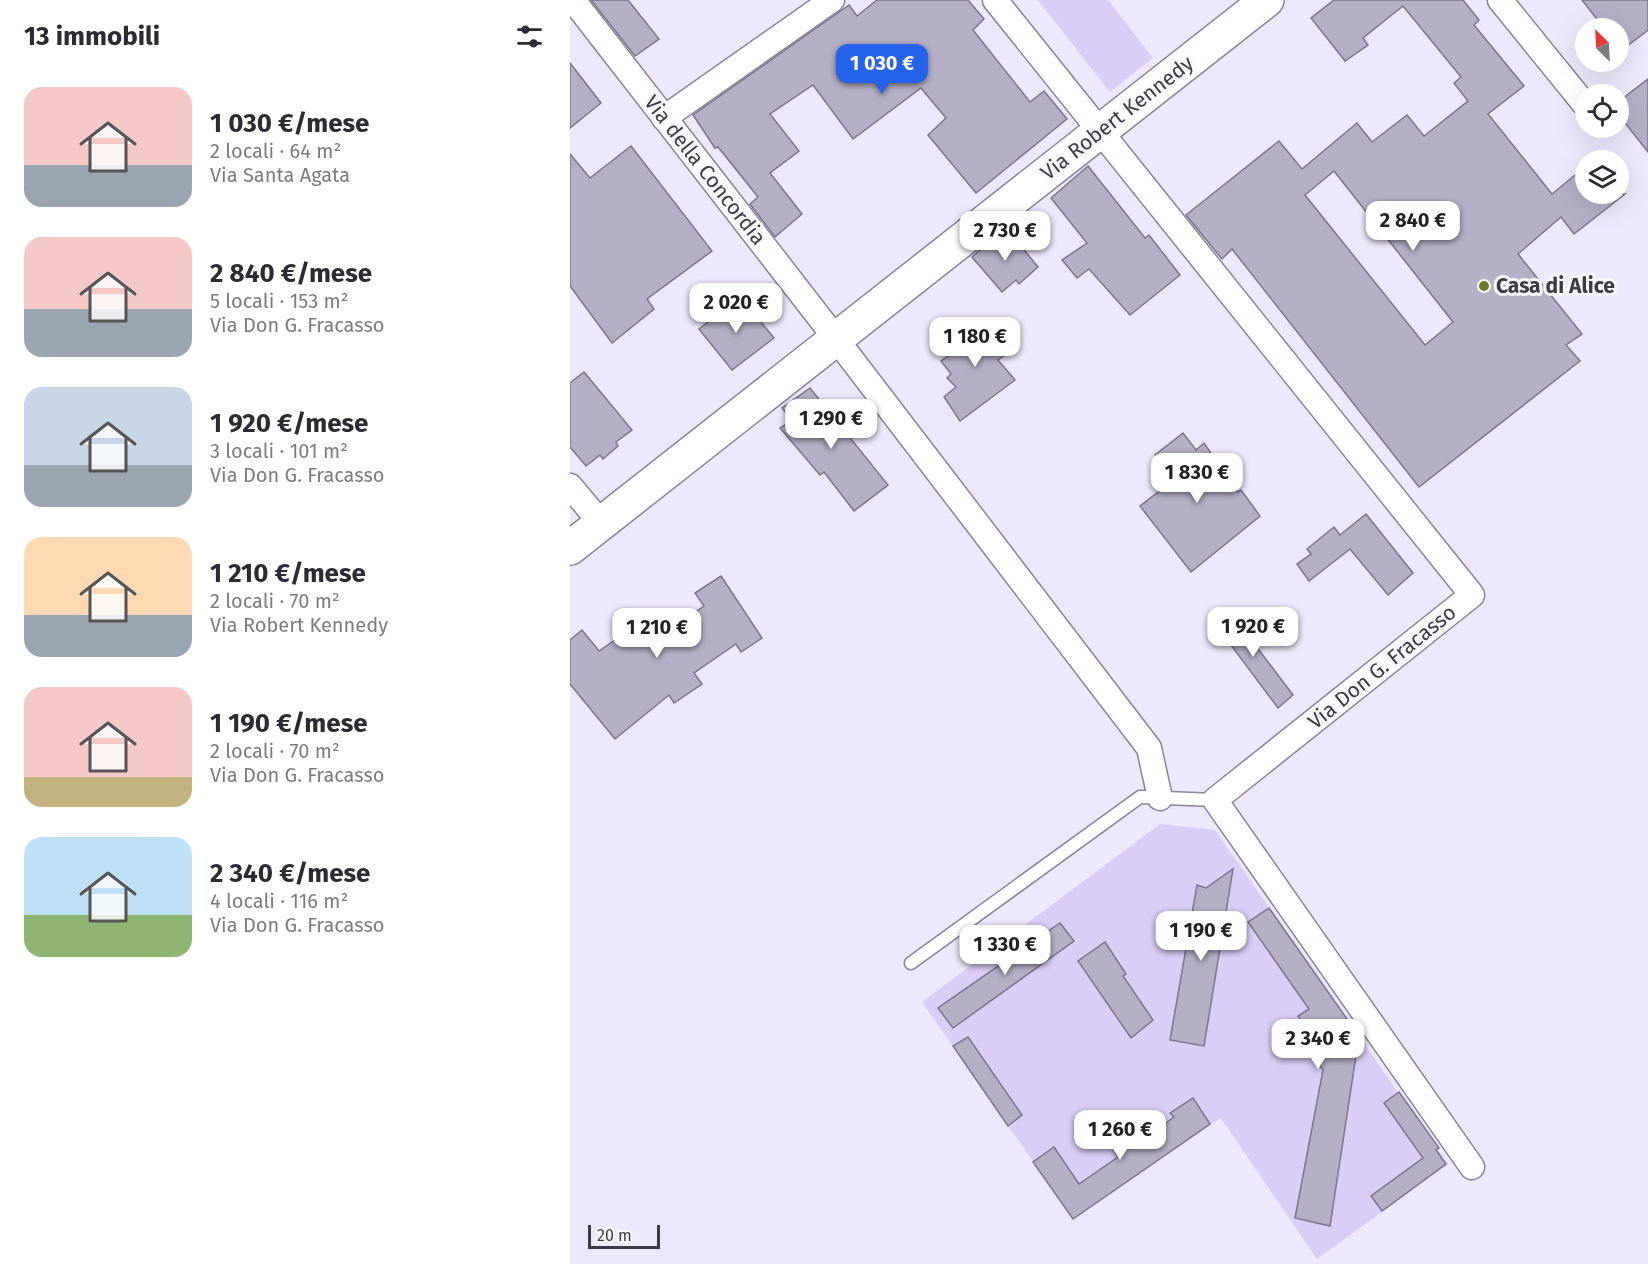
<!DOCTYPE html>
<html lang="it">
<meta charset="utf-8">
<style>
body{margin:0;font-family:"Fira Sans",sans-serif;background:#f7f7f7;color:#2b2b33;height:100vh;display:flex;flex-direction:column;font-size:22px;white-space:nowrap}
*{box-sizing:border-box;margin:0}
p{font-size:20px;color:#7c7c81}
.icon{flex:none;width:33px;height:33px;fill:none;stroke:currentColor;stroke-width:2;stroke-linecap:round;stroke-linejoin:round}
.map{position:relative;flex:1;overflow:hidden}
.side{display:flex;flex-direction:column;background:#fff;width:570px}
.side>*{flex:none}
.needle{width:39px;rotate:336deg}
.tools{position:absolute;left:1005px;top:18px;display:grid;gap:12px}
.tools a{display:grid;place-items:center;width:54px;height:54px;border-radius:50%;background:#fff;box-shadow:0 6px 24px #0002;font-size:30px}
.scale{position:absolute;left:18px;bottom:15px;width:72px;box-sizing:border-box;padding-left:6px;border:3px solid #3d3a43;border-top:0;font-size:16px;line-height:21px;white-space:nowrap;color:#3d3a43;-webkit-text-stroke:4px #faf8fd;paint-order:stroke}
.price{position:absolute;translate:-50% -51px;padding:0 14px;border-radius:12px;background:#fff;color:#222;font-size:20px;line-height:39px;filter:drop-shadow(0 2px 3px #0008)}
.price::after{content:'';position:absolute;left:50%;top:36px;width:18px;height:14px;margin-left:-9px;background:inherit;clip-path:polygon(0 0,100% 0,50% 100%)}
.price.active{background:#2563eb;color:#fff}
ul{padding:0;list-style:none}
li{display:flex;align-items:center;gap:18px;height:150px;padding:0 24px}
li span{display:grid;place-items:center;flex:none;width:168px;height:120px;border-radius:18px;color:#555}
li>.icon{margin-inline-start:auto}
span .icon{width:72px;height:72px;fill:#fffc;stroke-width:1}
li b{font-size:26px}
h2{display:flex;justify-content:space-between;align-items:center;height:72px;padding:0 24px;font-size:26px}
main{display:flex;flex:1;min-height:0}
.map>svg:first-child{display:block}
.green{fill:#dacdf6}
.building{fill:#b6b0c7;stroke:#7c758b;stroke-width:1.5;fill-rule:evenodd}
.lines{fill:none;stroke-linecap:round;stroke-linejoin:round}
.lane-casing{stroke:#8a8399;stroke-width:15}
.street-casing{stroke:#8a8399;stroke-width:27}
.secondary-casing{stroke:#8a8399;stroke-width:36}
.lane{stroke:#fff;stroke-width:12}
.street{stroke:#fff;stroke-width:24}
.secondary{stroke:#fff;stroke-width:33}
.poi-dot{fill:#6c7b29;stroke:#faf8fd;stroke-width:2}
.labels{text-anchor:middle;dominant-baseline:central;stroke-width:6;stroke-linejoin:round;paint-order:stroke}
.street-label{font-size:21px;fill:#3d3a43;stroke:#faf8fd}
.poi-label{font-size:21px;font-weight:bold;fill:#3d3a43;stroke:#faf8fd;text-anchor:start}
</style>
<main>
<section class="side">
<h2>13 immobili<svg class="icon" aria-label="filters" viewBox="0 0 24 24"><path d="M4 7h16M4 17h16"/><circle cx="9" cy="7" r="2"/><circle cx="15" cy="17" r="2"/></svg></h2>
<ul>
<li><span style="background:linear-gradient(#f6c9c9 65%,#9aa5b1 0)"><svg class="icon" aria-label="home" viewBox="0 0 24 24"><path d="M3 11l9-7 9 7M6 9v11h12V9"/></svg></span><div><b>1 030 €/mese</b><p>2 locali · 64 m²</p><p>Via Santa Agata</p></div></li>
<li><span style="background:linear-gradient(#f6c9c9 60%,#9aa5b1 0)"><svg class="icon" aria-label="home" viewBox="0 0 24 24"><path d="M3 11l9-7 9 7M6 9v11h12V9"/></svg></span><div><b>2 840 €/mese</b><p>5 locali · 153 m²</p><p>Via Don G. Fracasso</p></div></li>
<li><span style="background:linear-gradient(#c9d6e8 65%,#9aa5b1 0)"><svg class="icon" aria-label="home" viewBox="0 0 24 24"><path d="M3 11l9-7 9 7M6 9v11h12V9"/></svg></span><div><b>1 920 €/mese</b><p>3 locali · 101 m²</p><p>Via Don G. Fracasso</p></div></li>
<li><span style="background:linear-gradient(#ffd9b3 65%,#9aa5b1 0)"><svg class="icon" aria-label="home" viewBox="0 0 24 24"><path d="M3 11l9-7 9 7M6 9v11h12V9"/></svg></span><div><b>1 210 €/mese</b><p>2 locali · 70 m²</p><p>Via Robert Kennedy</p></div></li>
<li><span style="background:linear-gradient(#f6c9c9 75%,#c2b280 0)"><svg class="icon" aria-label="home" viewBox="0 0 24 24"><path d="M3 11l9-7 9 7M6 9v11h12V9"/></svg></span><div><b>1 190 €/mese</b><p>2 locali · 70 m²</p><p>Via Don G. Fracasso</p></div></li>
<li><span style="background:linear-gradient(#bfe0f5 65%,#8fb573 0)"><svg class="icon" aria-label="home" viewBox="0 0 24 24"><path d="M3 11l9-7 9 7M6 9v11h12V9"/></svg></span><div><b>2 340 €/mese</b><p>4 locali · 116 m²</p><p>Via Don G. Fracasso</p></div></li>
</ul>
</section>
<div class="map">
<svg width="1078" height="1264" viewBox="0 0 1078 1264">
<rect width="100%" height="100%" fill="#eee8fc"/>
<g class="green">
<polygon points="468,0 538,0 583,58 540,92"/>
<polygon points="590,824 645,830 878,1164 747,1259 651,1118 503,1219 352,1002"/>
</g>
<g class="building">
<polygon points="21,0 58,0 89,39 65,56"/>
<polygon points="307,0 398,0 414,19 403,30 460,102 474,91 497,119 406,193 358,135 376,118 351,88 283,139 243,85 200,114 229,151 200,173 232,214 205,237 180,204 188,197 148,147 145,148 123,115 279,5 287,16"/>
<path d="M764 0H893L909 20 904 25 954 86 918 114 982 194 1016 166V194H1055L1004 234 991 217 948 254 1012 334 996 345 1010 361 849 487 662 249 652 259 616 215 709 141 732 169 787 123 802 142 837 115 854 136 898 101 884 83 891 77 833 6 793 38 798 45 775 61 741 18ZM764 171 883 322 855 345 735 195Z"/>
<polygon points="1012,0 1078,0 1078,30 1048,53 1048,28 1034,28"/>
<polygon points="0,63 31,103 0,128"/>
<polygon points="1078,79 1078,152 1048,114 1048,102"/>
<polygon points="61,146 142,251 77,299 84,309 42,343 0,286 0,154 20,178"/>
<polygon points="518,166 575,238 579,235 610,275 560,315 519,269 507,278 492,260 517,243 481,198"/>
<polygon points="438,230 468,267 449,284 446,280 432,292 402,257 417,244 419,247"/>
<polygon points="170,297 204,338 162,370 129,329"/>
<polygon points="405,318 419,335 424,330 441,351 428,360 445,380 390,421 374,397 386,387 377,378 381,374 371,361 381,354 373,343"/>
<polygon points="14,372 62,430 46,442 48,446 33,459 30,455 16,466 0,447 0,383"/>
<polygon points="240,388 318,485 284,511 254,472 250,475 210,428 222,421 212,408"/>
<polygon points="613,433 626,450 634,443 668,492 671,490 690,516 621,572 570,506 604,480 585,455"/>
<polygon points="796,514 843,573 818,595 780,549 739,581 727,564 741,554 737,549 764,527 770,535"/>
<polygon points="151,576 192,638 171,652 166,644 124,673 132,684 104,703 99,695 45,739 0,684 0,640 12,630 29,651 77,618 90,636 134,606 125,593"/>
<polygon points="658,609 723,695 708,708 643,621"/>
<polygon points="663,869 634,1046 600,1040 627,885 636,888"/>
<polygon points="699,908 789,1036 760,1226 725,1218 753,1070 732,1040 741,1034 728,1016 739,1009 678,922"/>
<polygon points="490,923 504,941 383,1028 368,1008"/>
<polygon points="535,942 556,974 553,976 583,1020 561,1038 508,961"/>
<polygon points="398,1037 452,1115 438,1126 383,1046"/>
<polygon points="829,1092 869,1148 866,1150 876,1164 812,1211 801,1196 853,1158 814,1103"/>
<polygon points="623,1098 640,1124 503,1219 463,1162 484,1147 509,1184 548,1157 543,1150 563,1137 568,1144 604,1117 600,1113"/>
</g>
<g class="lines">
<g class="lane-casing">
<polyline id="lane" points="341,963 570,797 645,800"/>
</g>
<g class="street-casing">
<g id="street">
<polyline points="3,0 260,331 579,748 590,798"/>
<polyline points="425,0 902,595 645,800 902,1167"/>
<polyline points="930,0 1016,106"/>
<polyline points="94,118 262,0"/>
<polyline points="0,486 31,523"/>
</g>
</g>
<g class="secondary-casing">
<polyline id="secondary" points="0,548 697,0"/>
</g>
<use href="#lane" class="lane"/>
<use href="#street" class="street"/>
<use href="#secondary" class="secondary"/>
</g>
<circle class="poi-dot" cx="914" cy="286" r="6"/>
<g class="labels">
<g class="street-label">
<text transform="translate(547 118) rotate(-38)">Via Robert Kennedy</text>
<text transform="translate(135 170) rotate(52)">Via della Concordia</text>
<text transform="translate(812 667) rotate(-39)">Via Don G. Fracasso</text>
</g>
<g class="poi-label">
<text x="926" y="286">Casa di Alice</text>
</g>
</g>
</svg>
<div class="tools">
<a><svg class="needle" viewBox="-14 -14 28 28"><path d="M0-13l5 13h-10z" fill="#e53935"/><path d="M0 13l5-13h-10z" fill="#7c7c81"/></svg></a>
<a><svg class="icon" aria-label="locate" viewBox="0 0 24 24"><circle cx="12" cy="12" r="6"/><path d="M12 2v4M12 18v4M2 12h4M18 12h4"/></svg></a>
<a><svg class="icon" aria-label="layers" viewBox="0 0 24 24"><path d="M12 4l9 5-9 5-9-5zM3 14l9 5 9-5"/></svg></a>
</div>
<div class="scale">20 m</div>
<b class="price active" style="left:312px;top:95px">1 030 €</b>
<b class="price" style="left:843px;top:252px">2 840 €</b>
<b class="price" style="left:435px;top:262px">2 730 €</b>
<b class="price" style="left:166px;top:334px">2 020 €</b>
<b class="price" style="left:405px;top:368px">1 180 €</b>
<b class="price" style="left:261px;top:450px">1 290 €</b>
<b class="price" style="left:627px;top:504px">1 830 €</b>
<b class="price" style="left:683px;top:658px">1 920 €</b>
<b class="price" style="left:87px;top:659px">1 210 €</b>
<b class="price" style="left:631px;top:962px">1 190 €</b>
<b class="price" style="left:435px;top:976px">1 330 €</b>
<b class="price" style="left:748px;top:1070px">2 340 €</b>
<b class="price" style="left:550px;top:1161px">1 260 €</b>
</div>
</main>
